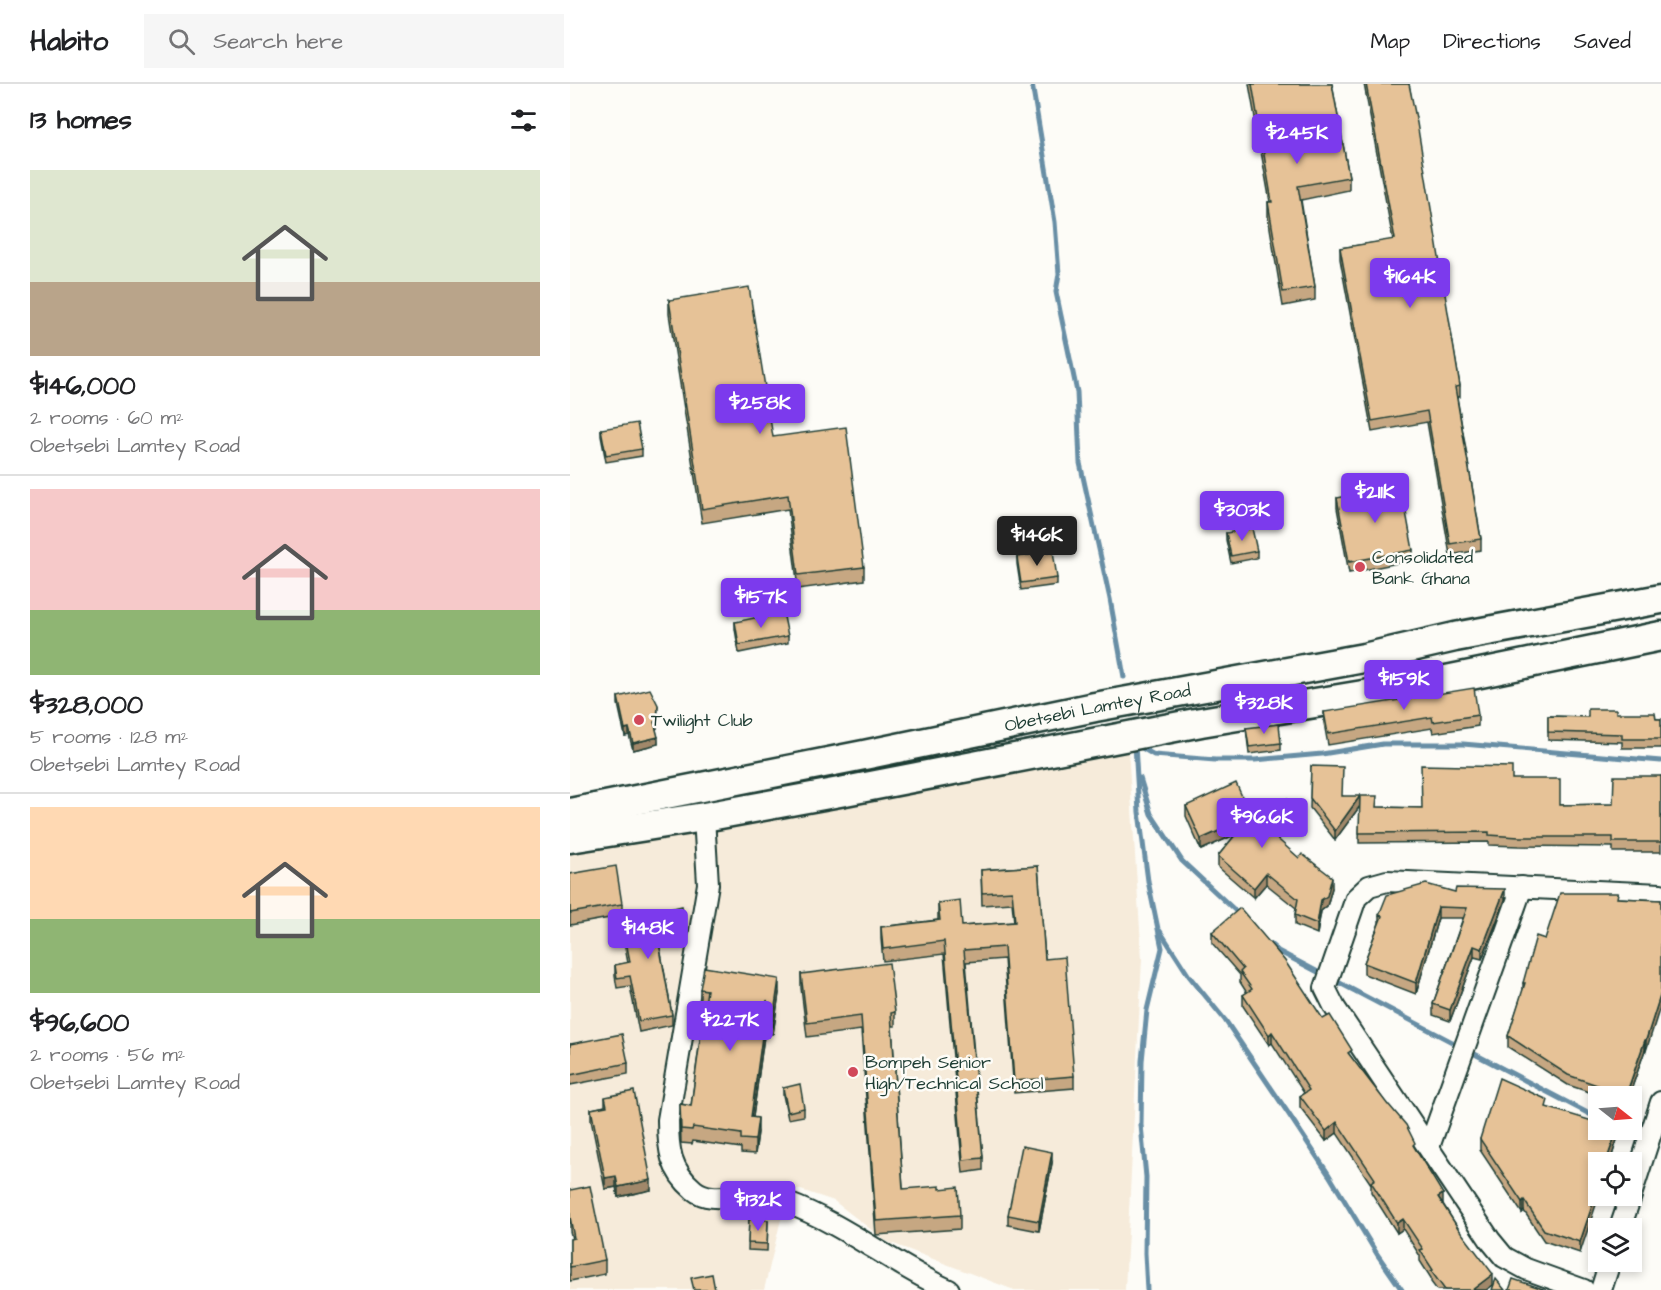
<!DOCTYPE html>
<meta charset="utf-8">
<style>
body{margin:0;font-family:"Architects Daughter",sans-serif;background:#f6f6f6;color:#202124;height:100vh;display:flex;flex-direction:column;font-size:22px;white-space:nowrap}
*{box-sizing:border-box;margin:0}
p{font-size:20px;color:#757577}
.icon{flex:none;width:33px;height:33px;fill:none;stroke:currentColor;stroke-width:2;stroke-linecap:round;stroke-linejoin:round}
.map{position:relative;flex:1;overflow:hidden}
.side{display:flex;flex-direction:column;background:#fff;width:570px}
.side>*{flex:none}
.needle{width:39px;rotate:107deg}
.buttons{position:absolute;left:1018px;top:1002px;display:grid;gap:12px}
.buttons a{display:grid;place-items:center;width:54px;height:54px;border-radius:0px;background:#fff;box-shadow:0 3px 9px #0003;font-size:30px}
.price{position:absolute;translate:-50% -51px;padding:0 14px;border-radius:6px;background:#7c3aed;color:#fff;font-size:20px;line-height:39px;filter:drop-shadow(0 2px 3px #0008)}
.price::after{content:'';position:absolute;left:50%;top:36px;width:18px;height:14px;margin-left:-9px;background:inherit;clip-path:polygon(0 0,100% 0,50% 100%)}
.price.active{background:#222;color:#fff}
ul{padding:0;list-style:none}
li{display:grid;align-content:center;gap:12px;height:318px;padding:0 30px}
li+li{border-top:2px solid #e0e0e0}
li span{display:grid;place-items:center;height:186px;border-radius:0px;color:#555}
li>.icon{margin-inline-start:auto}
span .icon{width:108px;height:108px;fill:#fffc;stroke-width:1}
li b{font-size:26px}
h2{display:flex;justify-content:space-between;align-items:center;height:72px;padding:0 30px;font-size:26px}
header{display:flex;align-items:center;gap:36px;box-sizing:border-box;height:84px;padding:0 30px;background:#fff;border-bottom:2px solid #e0e0e0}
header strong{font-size:28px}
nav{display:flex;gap:33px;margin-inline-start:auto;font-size:21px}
.search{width:420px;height:54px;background:#f6f6f6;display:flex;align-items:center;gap:15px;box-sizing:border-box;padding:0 21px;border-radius:0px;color:#757577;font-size:22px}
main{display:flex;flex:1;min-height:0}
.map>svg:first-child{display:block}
.built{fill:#f6ebda}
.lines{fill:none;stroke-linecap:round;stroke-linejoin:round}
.stream{stroke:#678ea5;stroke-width:5}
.street-casing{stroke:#1f3d34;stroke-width:24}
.secondary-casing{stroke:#1f3d34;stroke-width:33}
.street{stroke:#fdfcf7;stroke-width:20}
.secondary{stroke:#fdfcf7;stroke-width:28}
.wall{fill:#c6a782;stroke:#1f3d34;stroke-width:1.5}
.shaded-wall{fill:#a1886a;stroke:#1f3d34;stroke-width:1.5}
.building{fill:#e6c297;stroke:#1f3d34;stroke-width:1.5}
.poi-dot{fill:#d1495b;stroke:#fdfcf7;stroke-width:2}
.labels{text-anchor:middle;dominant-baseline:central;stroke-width:5;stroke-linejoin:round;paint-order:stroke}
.poi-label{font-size:18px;fill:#1f3d34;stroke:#fdfcf7;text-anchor:start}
.street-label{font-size:18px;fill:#1f3d34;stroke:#fdfcf7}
</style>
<header>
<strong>Habito</strong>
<div class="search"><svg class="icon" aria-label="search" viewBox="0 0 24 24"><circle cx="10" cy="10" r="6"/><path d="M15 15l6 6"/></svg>Search here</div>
<nav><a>Map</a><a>Directions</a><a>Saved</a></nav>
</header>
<main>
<section class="side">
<h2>13 homes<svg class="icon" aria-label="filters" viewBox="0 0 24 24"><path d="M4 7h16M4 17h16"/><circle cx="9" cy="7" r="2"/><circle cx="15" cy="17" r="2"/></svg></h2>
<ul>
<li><span style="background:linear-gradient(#dfe7d0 60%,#b9a48a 0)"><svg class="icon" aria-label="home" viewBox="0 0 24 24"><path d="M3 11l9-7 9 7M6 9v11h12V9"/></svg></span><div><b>$146,000</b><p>2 rooms · 60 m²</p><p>Obetsebi Lamtey Road</p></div></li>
<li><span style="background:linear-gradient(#f6c9c9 65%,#8fb573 0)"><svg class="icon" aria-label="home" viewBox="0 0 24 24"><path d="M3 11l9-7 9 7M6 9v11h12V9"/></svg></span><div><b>$328,000</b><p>5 rooms · 128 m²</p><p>Obetsebi Lamtey Road</p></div></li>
<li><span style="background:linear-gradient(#ffd9b3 60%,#8fb573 0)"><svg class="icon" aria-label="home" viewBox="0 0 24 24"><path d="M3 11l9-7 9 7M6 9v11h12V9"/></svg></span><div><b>$96,600</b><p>2 rooms · 56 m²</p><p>Obetsebi Lamtey Road</p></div></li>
</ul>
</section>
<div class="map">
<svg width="1091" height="1206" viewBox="0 0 1091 1206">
<rect width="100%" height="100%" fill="#fdfcf7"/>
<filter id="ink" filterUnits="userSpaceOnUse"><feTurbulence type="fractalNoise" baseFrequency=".0167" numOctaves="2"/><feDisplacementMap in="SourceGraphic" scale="12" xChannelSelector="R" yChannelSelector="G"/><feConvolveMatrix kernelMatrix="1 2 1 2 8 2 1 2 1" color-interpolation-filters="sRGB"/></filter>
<g filter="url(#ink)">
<polygon class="built" points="558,665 572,875 555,1206 444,1206 316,1157 264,1117 219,1102 194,1206 0,1206 0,766"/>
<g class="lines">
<g class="stream">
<polyline points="462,0 485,138 489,190 486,208 507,308 510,379 540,515 554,593"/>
<polyline points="565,661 569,728 578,797 592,864 577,926 572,977 571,1041 576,1093 575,1169 577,1206"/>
<polyline points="567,661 584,671 645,676 685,676 752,670 813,660 893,660 1091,677"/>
<polyline points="570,694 581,730 612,777 670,831"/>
<polyline points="590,847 619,892 655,936 716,1026 759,1091 807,1170 832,1206"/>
<polyline points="700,860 708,867 748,888"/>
<polyline points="766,897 884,959"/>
<polyline points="899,967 1029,1035"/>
</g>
<g class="street-casing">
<g id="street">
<path d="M134 733 138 800 98 1036C98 1065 100 1086 124 1106 140 1119 163 1110 181 1112 193 1113 207 1115 217 1119 275 1140 323 1181 379 1206"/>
<polyline points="859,1063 952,803"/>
<polyline points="1062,1108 1091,1018"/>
<polyline points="1050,1144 1061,1112"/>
<polyline points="1014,1206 956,1185 934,1173 920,1156 765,924 755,904 786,814 799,802 817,797 1091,810"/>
<polyline points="1031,1206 1040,1178"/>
</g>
</g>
<g class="secondary-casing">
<g id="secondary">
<path id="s1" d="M0 729 294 671 525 623 794 574 885 553 1091 515"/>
<polyline points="0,754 134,733 275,707 631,638 847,602 1091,552"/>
</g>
</g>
<use href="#street" class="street"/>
<use href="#secondary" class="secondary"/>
</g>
<g class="wall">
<polygon points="679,0 762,0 779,93 779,106 731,116 745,203 745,216 713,222 698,132 698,118 700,118"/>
<polygon points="794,0 839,0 890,302 890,313 887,313 911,455 911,466 880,471 857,338 802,348 770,175 770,164 823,156"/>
<polygon points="99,216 203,353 294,483 294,496 228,505 218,425 132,439 99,230"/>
<polygon points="31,345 72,365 72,372 36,378 31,352"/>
<polygon points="767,414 843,466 843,476 779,489 767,424"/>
<polygon points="656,449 687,467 687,474 661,479 656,456"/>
<polygon points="447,473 487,494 487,501 451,506 447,480"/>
<polygon points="165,538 218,552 218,559 169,569 165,545"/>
<polygon points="48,613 87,644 86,645 88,660 63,666 59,651 55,652 48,620"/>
<polygon points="754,628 908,631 908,642 863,649 862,644 758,661 754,639"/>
<polygon points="978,632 1091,635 1091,664 1052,664 1052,658 978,656"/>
<polygon points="676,644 711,659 711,666 679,670"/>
<polygon points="741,682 772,712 807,723 852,724 942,695 990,721 1043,720 1091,692 1091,768 1043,768 1043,763 949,762 919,761 919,758 789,759 790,722 765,756 740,724"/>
<polygon points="616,722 687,746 726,736 707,755 762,804 757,822 751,827 747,850 725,841 725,831 726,824 696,800 684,814 648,783 648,772 666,750 631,766 616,732"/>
<polygon points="468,782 475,875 504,992 504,1004 444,1009 434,875 396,878 413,1074 413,1086 393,1089 374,870 313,877 311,855 311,843 368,836 368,819 392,842 444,838 442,819 412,821 411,786"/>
<polygon points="0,790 52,820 52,831 84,829 116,852 89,858 102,931 102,941 69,948 60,902 47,904 45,892 45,881 58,879 51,842 51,832 0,841"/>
<polygon points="885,808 935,816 912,875 904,873 880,937 863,931 863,920 893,834 868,834 846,910 794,890 794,879 809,839 809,831"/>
<polygon points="1048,814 1091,816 1076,967 1075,966 1059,1012 1031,1012 998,1001 938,963 938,952 953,907 953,899 975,855"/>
<polygon points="642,848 753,935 782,974 845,1064 873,1120 923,1201 916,1206 867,1206 861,1198 861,1194 850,1177 850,1172 833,1145 827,1149 801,1108 801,1100 767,1049 756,1057 730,1023 730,1012 734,1009 702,959 699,961 673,922 673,911 677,909 670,898 670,891 642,859"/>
<polygon points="231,890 325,928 325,942 322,942 333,1105 370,1105 390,1131 390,1145 306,1151 291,946 237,953 231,904"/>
<polygon points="130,905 209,909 203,950 201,950 197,930 183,1033 188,1048 185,1070 171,1069 171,1064 123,1057 122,1060 111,1059 110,1020 121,1022 135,919 130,919"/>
<polygon points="0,960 58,979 58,990 0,1001"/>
<polygon points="213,1004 234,1024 234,1032 218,1035 213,1011"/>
<polygon points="35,1013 81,1106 48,1113 46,1103 35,1105 21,1036 21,1025 35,1022"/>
<polygon points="978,1024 1047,1056 1040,1078 1029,1078 1010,1169 974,1157 954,1127 952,1129 910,1066 910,1055"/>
<polygon points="482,1079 469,1147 438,1141 438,1131"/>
<polygon points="0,1106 35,1176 35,1190 0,1197 0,1155 2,1155 0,1147"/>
<polygon points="179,1135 198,1136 197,1167 178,1166"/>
</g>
<g class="shaded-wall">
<polygon points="88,621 87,644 84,645 84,638"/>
<polygon points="59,644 59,651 55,652 55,645"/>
<polygon points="88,653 88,660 63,666 63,659"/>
<polygon points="790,712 790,722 765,756 765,747"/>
<polygon points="726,725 726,736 702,761 702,750"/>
<polygon points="680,733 680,744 631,766 631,755"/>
<polygon points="696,789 696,800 684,814 684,804"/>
<polygon points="762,793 762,804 757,822 751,827 747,850 747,840 751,816"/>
<polygon points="935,805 935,816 912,875 912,865"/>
<polygon points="868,823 868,834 846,910 846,899"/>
<polygon points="116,841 116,852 87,858 87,848"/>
<polygon points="904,862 904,873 880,937 880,926"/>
<polygon points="209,895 209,909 203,950 203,936"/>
<polygon points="1091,909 1091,920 1076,967 1076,956"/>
<polygon points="197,916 197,930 181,1047 181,1033"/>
<polygon points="702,948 702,959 699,961 699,951"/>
<polygon points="1075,956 1075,966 1059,1012 1056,1012"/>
<polygon points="188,1034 188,1048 185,1070 185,1056"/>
<polygon points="767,1038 767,1049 756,1057 756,1047"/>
<polygon points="1047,1046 1047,1056 1040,1078 1036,1078"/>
<polygon points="482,1068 482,1079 469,1147 469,1137"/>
<polygon points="46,1092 46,1103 35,1105 35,1094"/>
<polygon points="81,1096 81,1106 48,1113 48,1103"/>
<polygon points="1029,1101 1029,1112 1010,1169 1010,1158"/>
<polygon points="873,1110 873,1120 868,1113"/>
<polygon points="954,1116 954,1127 952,1129 952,1118"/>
<polygon points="833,1135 833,1145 827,1149 827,1139"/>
<polygon points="923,1190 923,1201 916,1206 902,1206"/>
</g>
<g class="building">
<polygon points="682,0 762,0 779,93 728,102 745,203 713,208 698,118 702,118"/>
<polygon points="796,0 839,0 847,39 890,302 885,303 911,455 880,460 857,327 802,337 770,164 825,155"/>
<polygon points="179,203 203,353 276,343 294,483 228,491 218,411 132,425 99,216"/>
<polygon points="67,339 72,365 36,371 31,345"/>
<polygon points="831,401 843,466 779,478 767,414"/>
<polygon points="682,444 687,467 661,472 656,449"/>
<polygon points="483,467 487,494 451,499 447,473"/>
<polygon points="213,528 218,552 169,561 165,538"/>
<polygon points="904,604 908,631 863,638 862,633 758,650 754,628"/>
<polygon points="80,605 88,621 87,637 84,638 88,653 63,659 59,644 55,645 48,613"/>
<polygon points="1018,625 1046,625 1046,629 1085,629 1086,635 1091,635 1091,655 1052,655 1052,650 978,648 978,632 1018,633"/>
<polygon points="709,640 711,659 679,663 676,644"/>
<polygon points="851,681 942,683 942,695 990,695 990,721 1043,720 1044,692 1091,692 1091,758 1043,758 1043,753 949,753 919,751 919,748 789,749 790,712 765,747 740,714 741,682 773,683 772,712 807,712 806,723 852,724"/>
<polygon points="666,699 687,746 717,715 726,725 702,750 729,774 732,770 762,793 757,812 751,816 747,840 725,831 728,815 696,789 684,804 648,772 680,733 631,755 616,722"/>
<polygon points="46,782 52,820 0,829 0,790"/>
<polygon points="468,782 475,875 495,873 504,992 444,997 434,863 394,866 413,1074 393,1076 374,857 313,865 311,843 370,836 368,819 390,816 392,842 445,838 442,807 412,809 411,786"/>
<polygon points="856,800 885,808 886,804 935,805 912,865 904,862 880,926 863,920 897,824 868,823 846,899 794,879 812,832 809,831 817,811"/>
<polygon points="990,809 1048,809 1047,814 1091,816 1091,909 1076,956 1075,956 1056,1011 998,991 938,952 955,899 953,899 966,852 975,855"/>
<polygon points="112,822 116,841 87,848 102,931 69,937 60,892 47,894 45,881 60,878 51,831 83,825 84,829"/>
<polygon points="670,824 715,877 753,935 760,931 782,966 778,969 818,1021 819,1021 836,1041 845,1059 843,1061 873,1110 868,1113 888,1144 923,1190 902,1206 875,1206 861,1187 863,1186 850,1166 853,1165 833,1135 827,1139 801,1098 805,1095 767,1038 756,1047 730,1012 739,1006 702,948 699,951 673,911 682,905 670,888 673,885 642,848"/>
<polygon points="319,879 325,928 321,929 333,1105 370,1102 370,1105 388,1103 390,1131 306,1137 291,932 237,939 231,890"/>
<polygon points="134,883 209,895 203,936 201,936 197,916 181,1033 188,1034 185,1056 171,1055 171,1050 123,1043 122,1046 111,1045 110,1020 121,1022 137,906 130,905"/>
<polygon points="52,950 58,979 0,991 0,960"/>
<polygon points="929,994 978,1016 976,1023 1029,1039 1029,1046 1047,1046 1036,1078 1029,1078 1029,1101 1010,1158 974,1146 954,1116 952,1118 910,1055"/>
<polygon points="230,1000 234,1024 218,1028 213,1004"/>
<polygon points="64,1007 81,1096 48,1103 46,1092 35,1094 21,1025 37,1022 35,1013"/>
<polygon points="452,1062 482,1068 469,1137 438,1131"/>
<polygon points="20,1102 35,1176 0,1183 0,1155 4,1154 0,1133 0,1106"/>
<polygon points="179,1135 198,1136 197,1160 178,1159"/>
<polygon points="142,1190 145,1206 124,1206 121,1194"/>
<polygon points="926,1195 935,1206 922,1206"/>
<polygon points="943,1195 976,1206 939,1206"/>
</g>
</g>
<g class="poi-dot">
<circle cx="790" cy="483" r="6"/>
<circle cx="69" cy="636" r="6"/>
<circle cx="283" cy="988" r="6"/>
</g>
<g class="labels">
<g class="poi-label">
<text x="802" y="473">Consolidated<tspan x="802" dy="21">Bank Ghana</tspan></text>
<text x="81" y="636">Twilight Club</text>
<text x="295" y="978">Bompeh Senior<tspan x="295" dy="21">High/Technical School</tspan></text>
</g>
<g class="street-label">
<text stroke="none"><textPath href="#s1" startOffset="538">Obetsebi Lamtey Road</textPath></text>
</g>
</g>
</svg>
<div class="buttons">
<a><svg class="needle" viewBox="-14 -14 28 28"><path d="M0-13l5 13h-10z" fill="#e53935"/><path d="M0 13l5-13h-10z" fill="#757577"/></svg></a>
<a><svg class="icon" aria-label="locate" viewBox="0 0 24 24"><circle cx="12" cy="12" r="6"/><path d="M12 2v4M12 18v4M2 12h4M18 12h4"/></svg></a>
<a><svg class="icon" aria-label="layers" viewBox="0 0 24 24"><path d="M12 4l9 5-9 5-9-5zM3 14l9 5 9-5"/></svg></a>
</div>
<b class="price" style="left:727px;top:81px">$245K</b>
<b class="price" style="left:840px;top:225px">$164K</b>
<b class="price" style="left:190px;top:351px">$258K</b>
<b class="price" style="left:805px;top:440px">$211K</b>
<b class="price" style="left:672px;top:458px">$303K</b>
<b class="price active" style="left:467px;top:483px">$146K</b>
<b class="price" style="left:191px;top:545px">$157K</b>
<b class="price" style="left:834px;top:627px">$159K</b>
<b class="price" style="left:694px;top:651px">$328K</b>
<b class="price" style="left:692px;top:765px">$96.6K</b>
<b class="price" style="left:78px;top:876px">$148K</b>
<b class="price" style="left:160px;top:968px">$227K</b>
<b class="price" style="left:188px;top:1148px">$132K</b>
</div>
</main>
